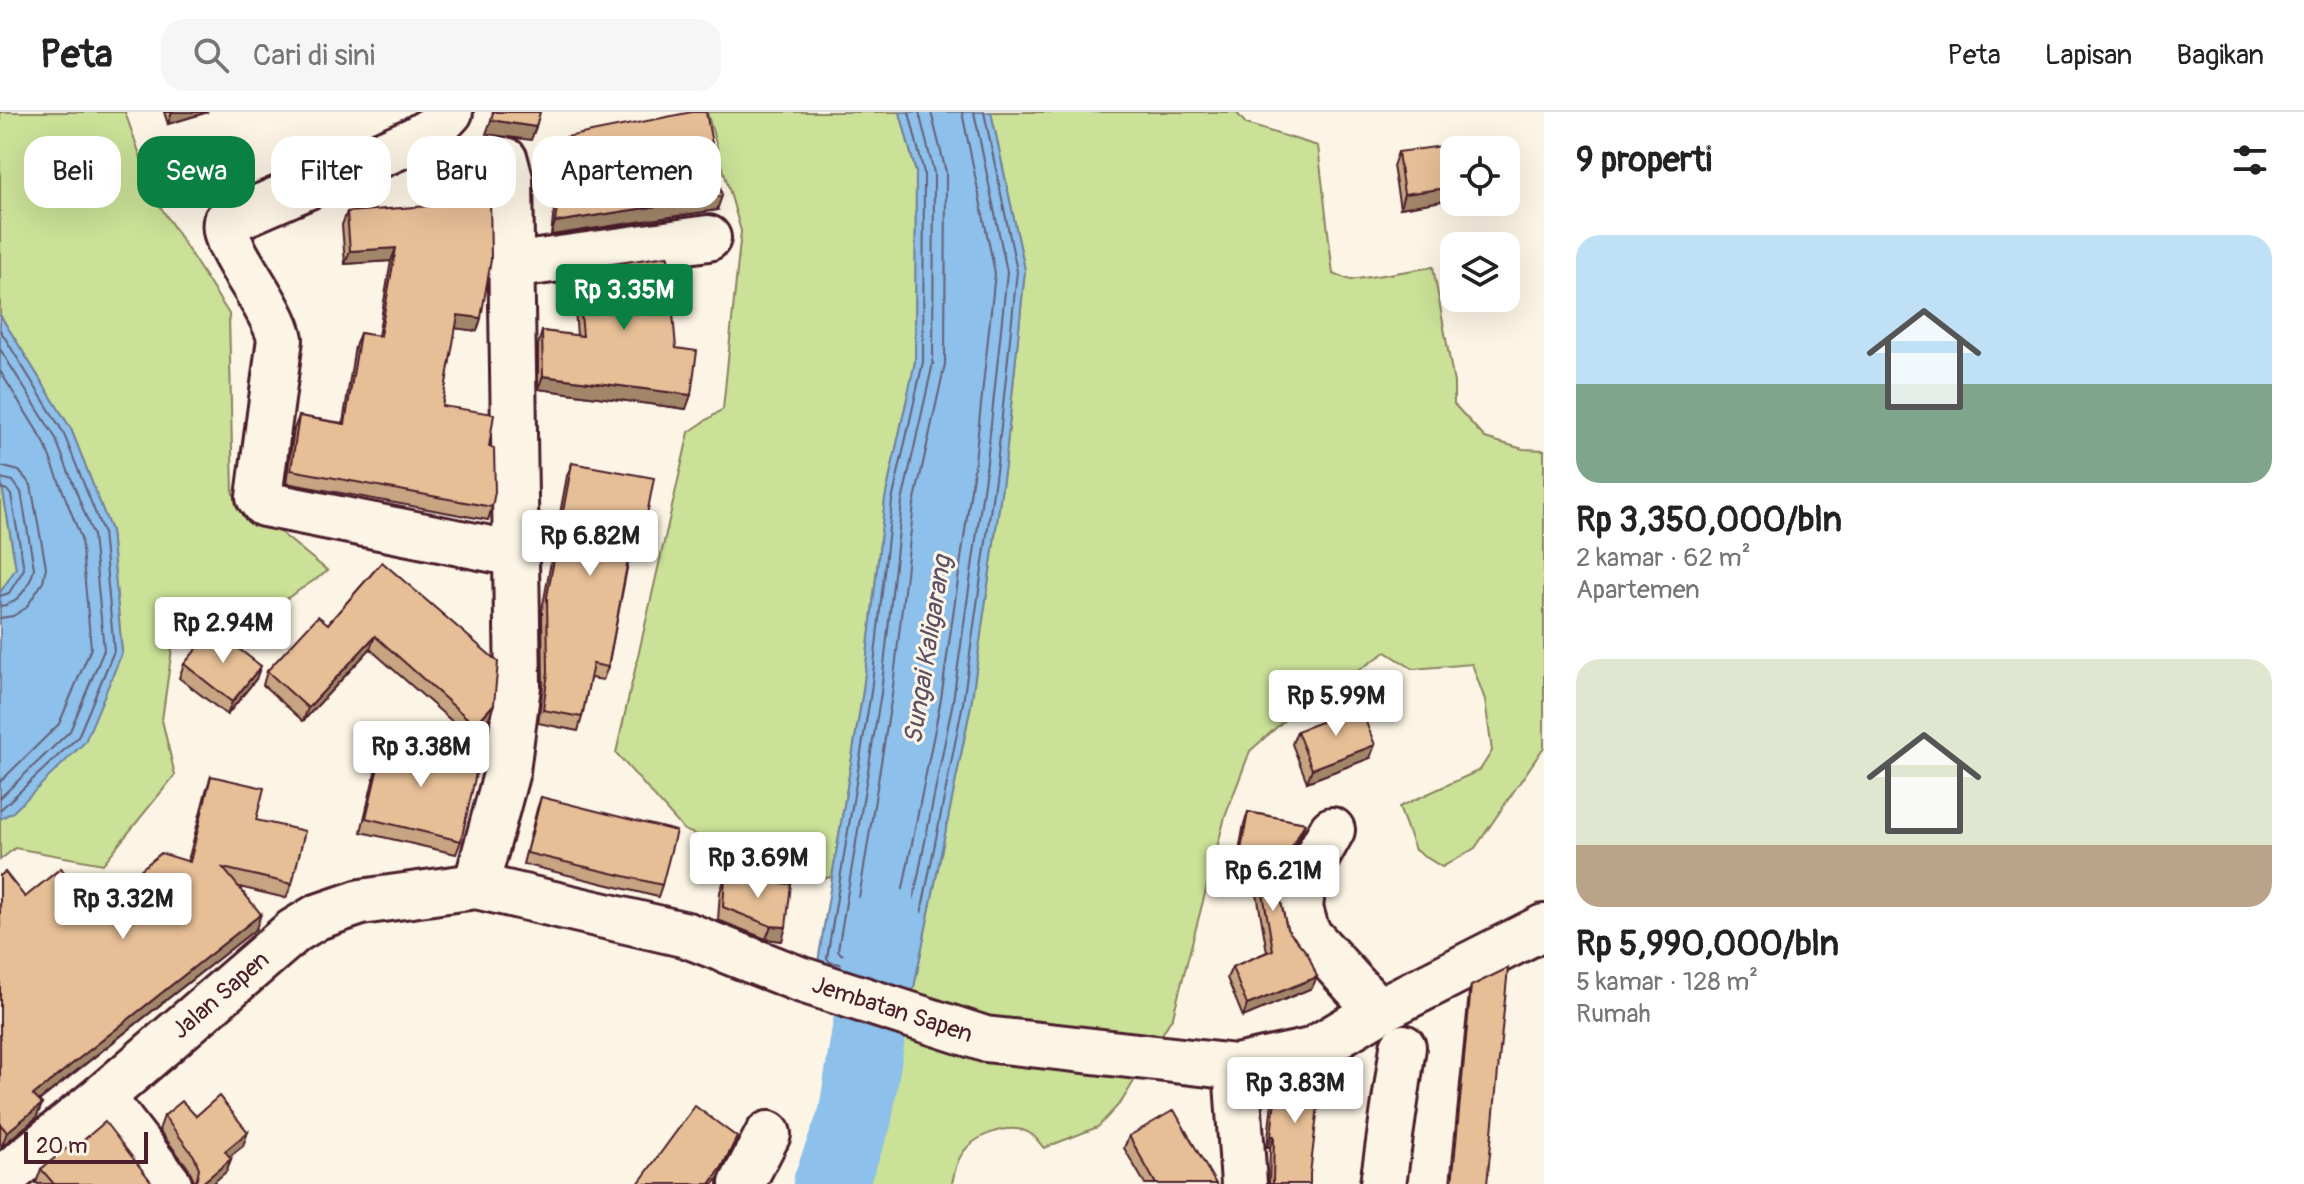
<!DOCTYPE html>
<html lang="id">
<meta charset="utf-8">
<style>
body{margin:0;font-family:Pangolin,sans-serif;background:#f6f6f6;color:#222;height:100vh;display:flex;flex-direction:column;font-size:30px;white-space:nowrap}
*{box-sizing:border-box;margin:0}
p{font-size:26px;color:#767676}
.icon{flex:none;width:44px;height:44px;fill:none;stroke:currentColor;stroke-width:2;stroke-linecap:round;stroke-linejoin:round}
.map{position:relative;flex:1;overflow:hidden}
.panel{display:flex;flex-direction:column;background:#fff;width:760px}
.panel>*{flex:none}
.top-card{position:absolute;left:24px;top:24px;width:760px;height:72px;display:flex;gap:16px}
.controls{position:absolute;left:1440px;top:24px;display:grid;gap:16px}
.controls a{display:grid;place-items:center;width:80px;height:80px;border-radius:16px;background:#fff;box-shadow:0 8px 32px #0002;font-size:40px}
.scale{position:absolute;left:24px;bottom:20px;width:124px;box-sizing:border-box;padding-left:8px;border:4px solid #4a1f2b;border-top:0;font-size:22px;line-height:28px;white-space:nowrap;color:#4a1f2b;-webkit-text-stroke:6px #fcf5e5;paint-order:stroke}
.price{position:absolute;translate:-50% -68px;padding:0 18px;border-radius:8px;background:#fff;color:#222;font-size:26px;line-height:52px;filter:drop-shadow(0 2px 4px #0008)}
.price::after{content:'';position:absolute;left:50%;top:48px;width:24px;height:18px;margin-left:-12px;background:inherit;clip-path:polygon(0 0,100% 0,50% 100%)}
.price.selected{background:#0b8043;color:#fff}
ul{padding:0;list-style:none}
li{display:grid;align-content:center;gap:16px;height:424px;padding:0 32px}
li span{display:grid;place-items:center;height:248px;border-radius:24px;color:#555}
li>.icon{margin-inline-start:auto}
span .icon{width:144px;height:144px;fill:#fffc;stroke-width:1}
li b{font-size:34px}
h2{display:flex;justify-content:space-between;align-items:center;height:96px;padding:0 32px;font-size:34px}
.pill{padding:0 28px;border-radius:24px;background:#fff;box-shadow:0 8px 32px #0002;font-size:28px;line-height:72px}
.pill.selected{background:#0b8043;color:#fff}
header{display:flex;align-items:center;gap:48px;box-sizing:border-box;height:112px;padding:0 40px;background:#fff;border-bottom:2px solid #e0e0e0}
header strong{font-size:38px}
nav{display:flex;gap:44px;margin-inline-start:auto;font-size:28px}
.search{width:560px;height:72px;background:#f6f6f6;display:flex;align-items:center;gap:20px;box-sizing:border-box;padding:0 28px;border-radius:24px;color:#767676;font-size:30px}
main{display:flex;flex:1;min-height:0}
.map>svg:first-child{display:block}
.green{fill:#cae197;stroke:#8a8061;stroke-width:2}
.water{fill:#8dc0ea;stroke:#72809e;stroke-width:2}
.lines{fill:none;stroke-linecap:round;stroke-linejoin:round}
.shore{stroke:#655f77;stroke-width:2}
.river{stroke:#8dc0ea;stroke-width:74}
.minor-casing{stroke:#4a1f2b;stroke-width:50}
.minor{stroke:#fcf5e5;stroke-width:44}
.wall{fill:#c7a482;stroke:#4a1f2b;stroke-width:2}
.shaded-wall{fill:#a2866a;stroke:#4a1f2b;stroke-width:2}
.building{fill:#e7bf97;stroke:#4a1f2b;stroke-width:2}
.labels{text-anchor:middle;dominant-baseline:central;stroke-width:6;stroke-linejoin:round;paint-order:stroke}
.street-label{font-size:24px;fill:#4a1f2b;stroke:#fcf5e5}
.water-label{font-size:26px;font-style:italic;fill:#5e4f64;stroke:#fcf5e5}
</style>
<header>
<strong>Peta</strong>
<div class="search"><svg class="icon" aria-label="search" viewBox="0 0 24 24"><circle cx="10" cy="10" r="6"/><path d="M15 15l6 6"/></svg>Cari di sini</div>
<nav><a>Peta</a><a>Lapisan</a><a>Bagikan</a></nav>
</header>
<main>
<div class="map">
<svg width="1544" height="1072" viewBox="0 0 1544 1072">
<rect width="100%" height="100%" fill="#fcf5e5"/>
<filter id="ink" filterUnits="userSpaceOnUse"><feTurbulence type="fractalNoise" baseFrequency=".0125" numOctaves="2"/><feDisplacementMap in="SourceGraphic" scale="16" xChannelSelector="R" yChannelSelector="G"/><feConvolveMatrix kernelMatrix="1 2 1 2 8 2 1 2 1" color-interpolation-filters="sRGB"/></filter>
<g filter="url(#ink)">
<g class="green">
<polygon points="0,0 125,0 155,86 229,202 233,382 328,459 268,499 177,501 162,608 175,663 103,752 15,736 0,748 0,707 13,699 122,541 111,419 71,317 0,203"/>
<polygon points="707,0 900,0 916,61 915,250 885,387 863,579 832,765 807,768 684,718 616,641 689,320 723,297 741,119"/>
<path d="M991 0H1236L1246 12 1318 34 1333 162 1351 168 1433 155 1454 271V292L1485 326 1523 337 1544 338V635L1475 736 1442 755 1415 738 1399 695 1480 658 1492 639 1485 588 1472 552 1413 557 1386 540 1347 566 1305 590 1250 639 1225 705 1173 904 1122 989 1098 1015 1044 1036C1040 1032 1036 1025 1031 1022 1011 1009 974 1023 962 1042 956 1050 954 1062 952 1072H855L875 1010 893 922 914 875 971 593 1005 353 1025 158Z"/>
<polygon points="0,362 16,457 0,481"/>
</g>
<g class="water">
<polygon points="900,0 991,0 1025,158 1005,353 971,593 914,875 817,856 863,579 885,387 915,250 916,61"/>
<polygon points="0,203 71,317 111,419 122,541 85,630 13,700 0,707 0,481 16,456 0,362"/>
</g>
<g class="lines">
<g class="shore">
<polyline points="909,0 924,61 923,250 892,389 871,580 827,846 830,850 905,865 909,862 963,591 997,352 1017,159 984,0"/>
<polyline points="919,0 934,61 933,251 902,390 881,581 838,838 841,842 897,853 901,850 953,589 987,350 1007,160 974,0"/>
<polyline points="931,0 946,60 945,252 914,392 892,583 852,829 855,833 887,839 891,836 941,587 975,349 995,161 962,0"/>
<polyline points="0,218 63,320 103,420 114,539 78,625 0,698"/>
<polyline points="0,237 55,325 93,423 104,538 70,619 0,686"/>
<polyline points="0,259 44,330 81,426 91,536 59,612 0,670"/>
<polyline points="0,354 19,359 31,373 46,455 43,470 26,496 13,504 0,506"/>
<path d="M0 366 13 369 21 380 34 456C31 472 18 493 0 494"/>
<polyline points="0,376 7,378 11,383 24,457 9,481 0,484"/>
</g>
<polyline class="river" points="830,1072 855,1006 886,811"/>
<g class="minor-casing">
<g id="minor">
<path d="M450 0 436 15 414 28 226 110C219 131 274 194 280 227L259 385 264 392 515 442"/>
<polyline points="510,154 708,126"/>
<polyline points="1332,718 1303,770 1300,796 1307,821 1378,899"/>
<polyline points="476,774 507,659 518,574 510,67 505,48"/>
<polyline points="1236,955 1244,1072"/>
<polyline points="102,985 169,1072"/>
<path id="s1" d="M0 1068 102 985 294 819 317 805 361 790 476 774 687 823 799 867 985 927 1236 955 1311 939 1378 899 1544 815"/>
<polyline points="742,1072 768,1022"/>
<polyline points="1383,1072 1403,935"/>
</g>
</g>
<use href="#minor" class="minor"/>
</g>
<g class="wall">
<polygon points="164,0 208,0 168,12"/>
<polygon points="566,25 717,98 551,123 561,38"/>
<polygon points="1454,38 1454,87 1400,96 1393,54 1398,40"/>
<polygon points="429,89 481,206 477,219 455,216 442,294 489,335 492,395 488,408 286,371 294,317 299,304 343,311 355,234 360,221 378,224 391,149 345,152 342,113 347,100 427,95"/>
<polygon points="577,157 676,236 686,297 538,277 538,233 542,219 577,224 573,170"/>
<polygon points="572,351 641,434 636,448 629,446 608,555 603,568 590,566 582,605 578,619 538,611 543,574 542,498 567,364"/>
<polygon points="382,450 494,592 489,606 471,626 370,537 303,609 263,573 267,559 328,512"/>
<polygon points="184,552 256,567 227,603 179,566"/>
<polygon points="1297,619 1370,646 1307,670 1292,632"/>
<polygon points="386,621 449,650 461,729 456,742 361,720 381,635"/>
<polygon points="211,664 256,708 292,772 286,786 239,775 256,817 39,989 42,992 36,1006 2,1034 0,1032 0,764 25,785 93,796 188,749 206,679"/>
<polygon points="541,685 662,773 658,785 523,752 537,697"/>
<polygon points="1248,700 1305,711 1301,723 1284,752 1279,782 1287,817 1312,876 1243,905 1227,866 1232,855 1267,840 1252,753 1237,750 1244,712"/>
<polygon points="725,766 791,772 782,829 766,827 718,808 720,780"/>
<polygon points="1471,874 1487,1072 1450,1072 1469,881"/>
<polygon points="1278,962 1310,1062 1310,1072 1269,1072 1270,1035 1267,1035 1274,972"/>
<polygon points="164,1004 196,1004 243,1034 229,1045 231,1047 226,1060 193,1072 194,1069 189,1057 159,1018"/>
<polygon points="1129,1024 1216,1072 1145,1072 1124,1036"/>
<polygon points="79,1032 153,1072 38,1072 36,1071 41,1057"/>
</g>
<g class="shaded-wall">
<polygon points="172,0 208,0 168,12"/>
<polygon points="491,8 536,15 531,28 486,22"/>
<polygon points="1454,75 1454,87 1400,96 1404,82"/>
<polygon points="722,84 717,98 551,123 555,110"/>
<polygon points="396,136 391,149 345,152 350,139"/>
<polygon points="458,203 481,206 477,219 453,216"/>
<polygon points="543,264 691,283 686,297 538,277"/>
<polygon points="375,524 370,537 303,609 308,596"/>
<polygon points="261,554 256,567 227,603 232,590"/>
<polygon points="494,592 489,606 471,626 475,613"/>
<polygon points="1375,633 1370,646 1307,670 1312,657"/>
<polygon points="453,638 449,651 443,649"/>
<polygon points="1305,711 1301,723 1281,758 1285,747"/>
<polygon points="261,802 256,817 28,997 33,983"/>
<polygon points="771,814 786,815 782,829 766,827"/>
<polygon points="1317,865 1312,876 1243,905 1247,893"/>
<polygon points="42,992 36,1006 2,1034 7,1020"/>
<polygon points="248,1020 243,1034 220,1052 225,1039"/>
<polygon points="1271,1024 1274,1024 1270,1035 1267,1035"/>
<polygon points="737,1025 719,1065 714,1072 710,1072"/>
<polygon points="231,1047 226,1060 212,1072 201,1072"/>
</g>
<g class="building">
<polygon points="493,0 540,0 536,15 491,8"/>
<polygon points="692,0 706,0 722,84 555,110 566,25"/>
<polygon points="1457,32 1458,38 1454,38 1454,75 1404,82 1398,40"/>
<polygon points="490,85 491,148 481,206 458,203 442,294 494,302 489,335 494,336 495,380 492,395 291,358 299,304 345,312 360,221 380,224 396,136 350,139 347,100 429,94 429,89"/>
<polygon points="668,144 676,236 697,239 691,283 543,264 542,219 583,224 577,157"/>
<polygon points="572,351 654,366 641,434 631,432 608,555 593,552 582,605 543,598 548,560 547,485"/>
<polygon points="382,450 498,550 494,592 475,613 375,524 308,596 267,559 318,504 328,512"/>
<polygon points="213,517 261,554 232,590 184,552"/>
<polygon points="1360,595 1375,633 1312,657 1297,619"/>
<polygon points="386,621 453,638 443,649 477,657 461,729 366,706"/>
<polygon points="211,664 264,676 256,708 305,719 292,772 223,756 261,802 33,983 42,992 7,1020 0,1012 0,764 5,760 25,785 61,756 93,796 161,741 190,750"/>
<polygon points="541,685 676,719 662,773 527,741"/>
<polygon points="1248,700 1305,711 1285,747 1279,782 1287,817 1308,842 1317,865 1247,893 1232,855 1273,838 1256,741 1241,738"/>
<polygon points="725,766 791,772 786,815 771,814 723,795"/>
<polygon points="1508,856 1487,1072 1452,1072 1471,874"/>
<polygon points="1302,956 1322,959 1310,1062 1310,1072 1273,1072 1274,1024 1271,1024 1278,962"/>
<polygon points="219,984 248,1020 225,1039 231,1047 201,1072 194,1072 197,1067 199,1056 194,1044 164,1004 182,989 196,1004"/>
<polygon points="695,994 737,1025 722,1055 710,1072 638,1072"/>
<polygon points="1174,998 1216,1072 1156,1072 1129,1024"/>
<polygon points="105,1010 153,1072 54,1072 41,1057 76,1029 79,1032"/>
</g>
</g>
<g class="labels">
<g class="street-label">
<text stroke="none"><textPath href="#s1" startOffset="288">Jalan Sapen</textPath></text>
<text stroke="none"><textPath href="#s1" startOffset="1010">Jembatan Sapen</textPath></text>
</g>
<g class="water-label">
<text transform="translate(928 538) rotate(-81)">Sungai Kaligarang</text>
</g>
</g>
</svg>
<div class="controls">
<a><svg class="icon" aria-label="locate" viewBox="0 0 24 24"><circle cx="12" cy="12" r="6"/><path d="M12 2v4M12 18v4M2 12h4M18 12h4"/></svg></a>
<a><svg class="icon" aria-label="layers" viewBox="0 0 24 24"><path d="M12 4l9 5-9 5-9-5zM3 14l9 5 9-5"/></svg></a>
</div>
<div class="scale">20 m</div>
<b class="price selected" style="left:624px;top:220px">Rp 3.35M</b>
<b class="price" style="left:590px;top:466px">Rp 6.82M</b>
<b class="price" style="left:223px;top:553px">Rp 2.94M</b>
<b class="price" style="left:1336px;top:626px">Rp 5.99M</b>
<b class="price" style="left:421px;top:677px">Rp 3.38M</b>
<b class="price" style="left:758px;top:788px">Rp 3.69M</b>
<b class="price" style="left:1273px;top:801px">Rp 6.21M</b>
<b class="price" style="left:123px;top:829px">Rp 3.32M</b>
<b class="price" style="left:1295px;top:1013px">Rp 3.83M</b>
<div class="top-card">
<a class="pill">Beli</a>
<a class="pill selected">Sewa</a>
<a class="pill">Filter</a>
<a class="pill">Baru</a>
<a class="pill">Apartemen</a>
</div>
</div>
<section class="panel">
<h2>9 properti<svg class="icon" aria-label="filters" viewBox="0 0 24 24"><path d="M4 7h16M4 17h16"/><circle cx="9" cy="7" r="2"/><circle cx="15" cy="17" r="2"/></svg></h2>
<ul>
<li><span style="background:linear-gradient(#bfe0f5 60%,#7fa58c 0)"><svg class="icon" aria-label="home" viewBox="0 0 24 24"><path d="M3 11l9-7 9 7M6 9v11h12V9"/></svg></span><div><b>Rp 3,350,000/bln</b><p>2 kamar · 62 m²</p><p>Apartemen</p></div></li>
<li><span style="background:linear-gradient(#dfe7d0 75%,#b9a48a 0)"><svg class="icon" aria-label="home" viewBox="0 0 24 24"><path d="M3 11l9-7 9 7M6 9v11h12V9"/></svg></span><div><b>Rp 5,990,000/bln</b><p>5 kamar · 128 m²</p><p>Rumah</p></div></li>
</ul>
</section>
</main>
